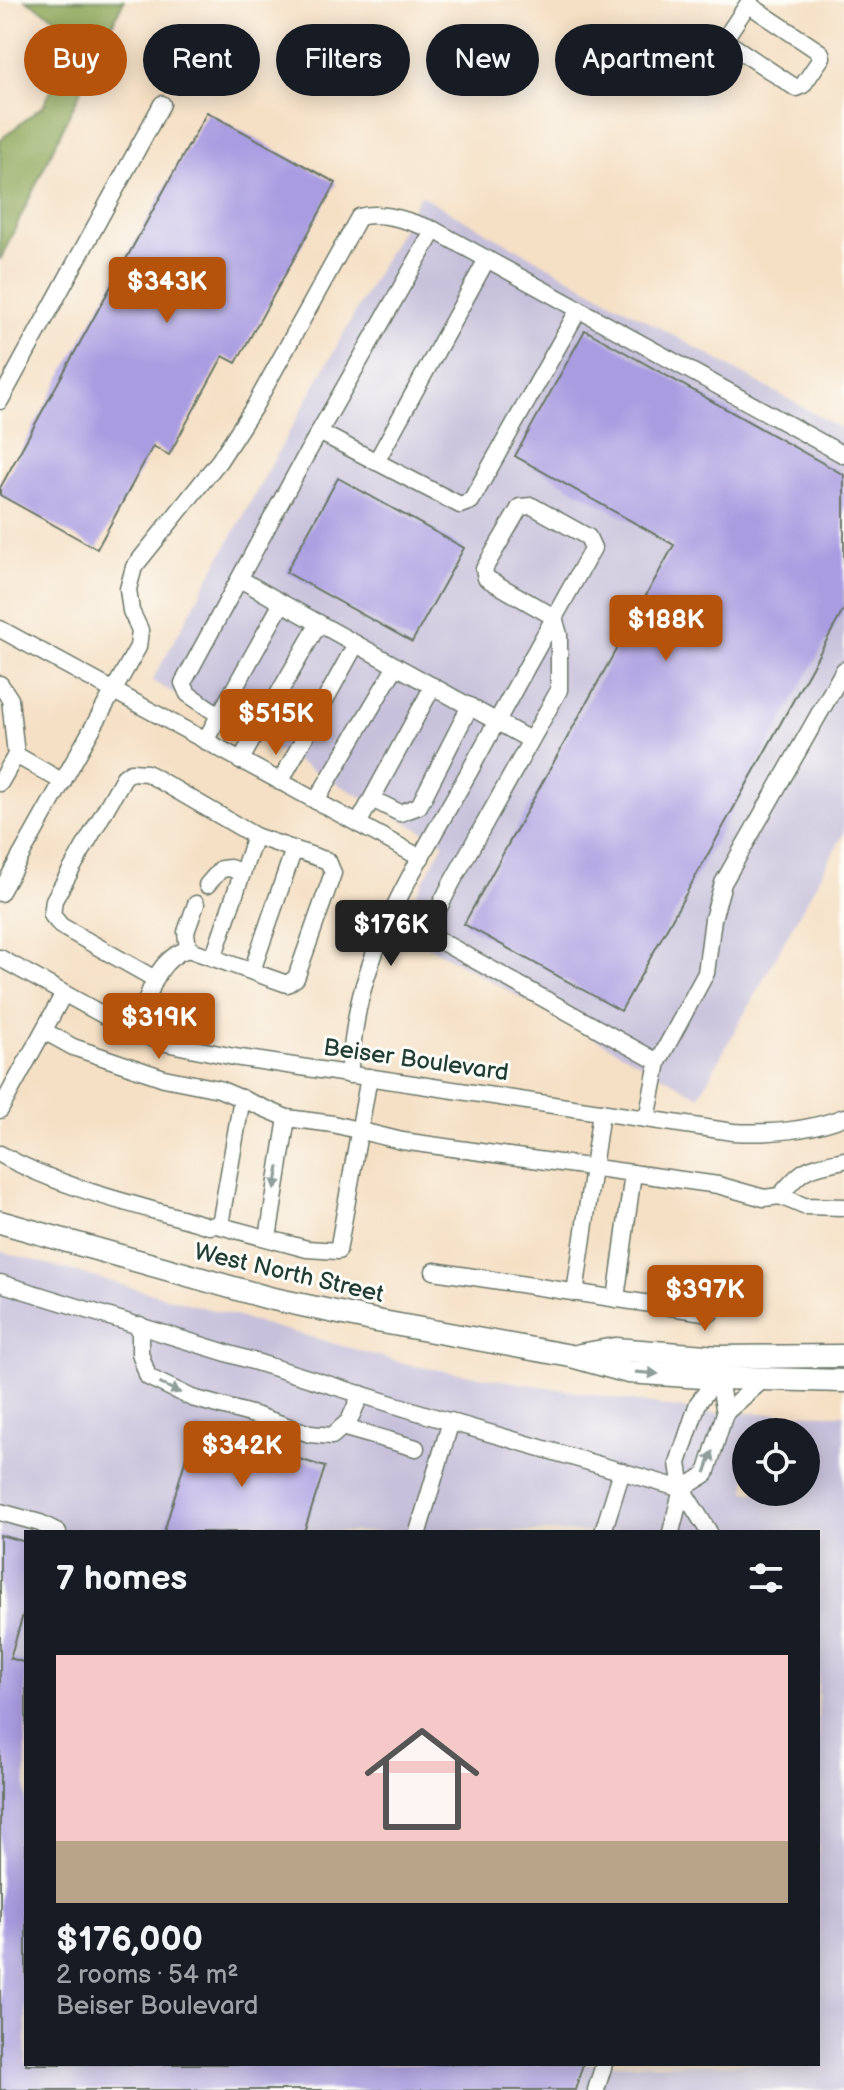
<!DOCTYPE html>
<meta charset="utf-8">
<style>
body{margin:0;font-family:"Balsamiq Sans",sans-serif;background:#242831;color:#f1f3f6;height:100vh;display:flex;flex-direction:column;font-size:30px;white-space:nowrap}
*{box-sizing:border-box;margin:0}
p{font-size:26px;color:#9ea1a6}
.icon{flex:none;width:44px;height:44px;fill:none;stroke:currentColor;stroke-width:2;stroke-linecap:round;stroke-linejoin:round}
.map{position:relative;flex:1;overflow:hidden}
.details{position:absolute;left:24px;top:1530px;width:796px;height:536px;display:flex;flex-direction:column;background:#171b24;border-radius:0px;box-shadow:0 4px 20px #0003}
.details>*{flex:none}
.guide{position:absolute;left:24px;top:24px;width:796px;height:72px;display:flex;gap:16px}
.controls{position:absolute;left:732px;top:1418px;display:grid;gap:16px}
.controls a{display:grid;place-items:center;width:88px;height:88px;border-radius:50%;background:#171b24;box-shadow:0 4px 20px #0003;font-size:40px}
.price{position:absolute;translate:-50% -68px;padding:0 18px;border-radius:8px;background:#b45309;color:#fff;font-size:26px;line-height:52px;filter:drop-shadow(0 2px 4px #0008)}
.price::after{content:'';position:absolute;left:50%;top:48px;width:24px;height:18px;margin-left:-12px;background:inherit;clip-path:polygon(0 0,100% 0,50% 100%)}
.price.current{background:#222;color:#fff}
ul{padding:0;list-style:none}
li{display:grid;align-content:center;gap:16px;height:424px;padding:0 32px}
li+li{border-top:2px solid #363941}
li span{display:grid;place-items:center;height:248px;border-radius:0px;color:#555}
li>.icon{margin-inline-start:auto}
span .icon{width:144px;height:144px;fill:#fffc;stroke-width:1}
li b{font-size:34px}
h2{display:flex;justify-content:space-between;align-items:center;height:96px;padding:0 32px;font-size:34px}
.chip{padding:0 28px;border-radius:36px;background:#171b24;box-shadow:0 4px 20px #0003;font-size:28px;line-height:72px}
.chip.current{background:#b45309;color:#fff}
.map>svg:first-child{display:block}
.industrial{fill:#c6c0da;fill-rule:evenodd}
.forest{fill:#8ca657;stroke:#567246;stroke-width:2}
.building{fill:#a99ce1}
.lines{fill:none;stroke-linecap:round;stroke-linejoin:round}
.minor-casing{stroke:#6a7667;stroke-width:19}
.major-casing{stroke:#6a7667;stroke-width:25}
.minor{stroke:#fff;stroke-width:16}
.major{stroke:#fff;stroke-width:22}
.oneway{fill:#8f9e9a}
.labels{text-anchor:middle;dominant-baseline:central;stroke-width:6;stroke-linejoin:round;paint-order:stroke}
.street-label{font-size:24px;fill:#1f3d34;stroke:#fdfcf7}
</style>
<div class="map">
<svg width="844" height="2090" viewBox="0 0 844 2090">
<rect width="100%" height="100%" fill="#fdfcf7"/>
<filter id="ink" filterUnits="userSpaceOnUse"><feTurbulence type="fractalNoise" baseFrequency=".0125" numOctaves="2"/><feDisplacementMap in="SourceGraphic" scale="16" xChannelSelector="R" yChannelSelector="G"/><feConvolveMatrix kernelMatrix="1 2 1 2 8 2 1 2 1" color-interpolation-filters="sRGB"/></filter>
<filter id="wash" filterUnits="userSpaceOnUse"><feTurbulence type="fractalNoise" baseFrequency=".006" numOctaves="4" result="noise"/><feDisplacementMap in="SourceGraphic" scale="32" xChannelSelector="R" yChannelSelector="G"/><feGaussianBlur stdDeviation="1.8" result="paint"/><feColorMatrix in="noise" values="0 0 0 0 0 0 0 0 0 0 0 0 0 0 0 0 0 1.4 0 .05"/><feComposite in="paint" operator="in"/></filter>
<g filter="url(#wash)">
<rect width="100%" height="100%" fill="#f5e0c5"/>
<g class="industrial">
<polygon points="420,195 844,430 844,833 699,1096 397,929 444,843 152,681"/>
<path d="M0 1251 415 1366 708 1413 844 1414V2090H0ZM746 1432H806V1492H746ZM26 1532H818V2064H26Z"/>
</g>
<polygon class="forest" points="26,0 124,0 0,260 0,140 44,105 79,32"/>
<g id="blocks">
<g class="building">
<polygon points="207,112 336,183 236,363 223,356 169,455 153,446 97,549 0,495 0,488"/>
<polygon points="585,330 844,475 844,609 621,1011 464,924 674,545 515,456"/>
<polygon points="338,478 464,548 412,642 286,572"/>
<polygon points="195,1427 325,1467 304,1532 164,1532"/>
<polygon points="0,1535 26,1542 26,1605 10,1658 26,1663 26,2064 583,2064 575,2090 0,2090"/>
</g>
</g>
</g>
<g filter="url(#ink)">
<use href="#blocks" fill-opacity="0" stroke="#6a7667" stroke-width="2"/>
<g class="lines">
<g class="minor-casing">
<g id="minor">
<polyline points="748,4 821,53 822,57 803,85 796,88 727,42 728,34 748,4 750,0"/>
<polyline points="0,401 162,104"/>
<polyline points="319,432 460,505 471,501 579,309"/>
<polyline points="376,462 487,259"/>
<polyline points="240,579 282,603"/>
<polyline points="0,629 421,858"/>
<polyline points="0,684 10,699 16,755"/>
<polyline points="219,715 188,694 183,683 306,455 434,230"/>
<polyline points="205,741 282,603 530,740"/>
<polyline points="240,761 319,623"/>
<polyline points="280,782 356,644"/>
<polyline points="0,783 16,755 63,782"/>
<polyline points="372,799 400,813 419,806 470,706"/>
<polyline points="316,801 396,666"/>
<polyline points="358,824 433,686"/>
<polyline points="207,885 221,869 230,868 242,873"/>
<path d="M0 893 138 647 140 630 131 611 128 589 134 567 219 461 254 407 359 217C381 210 412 222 434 230L844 455"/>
<polyline points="393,913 426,933"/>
<polyline points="188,949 186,932 196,904"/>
<path d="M0 958 134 1032 166 1043 234 1057 733 1132C771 1134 808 1131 844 1117"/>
<polyline points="213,958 255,836"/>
<polyline points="252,971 294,849"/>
<polyline points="44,1031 73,1047 164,1078 219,1089 287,1118 333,1124 402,1141 718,1185 764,1198 780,1196 804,1206 844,1207"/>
<path d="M134 1032C149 1001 152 961 188 949L287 984 296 978 333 873 328 861 255 836 147 773 131 772 124 777 54 900 52 915 61 926 155 979"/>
<path d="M349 1075C352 1048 354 1022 361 996 381 917 429 843 469 772 510 697 551 623 593 548L588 537 532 506 520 507 484 569 486 578 554 617 559 635V690L452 882 426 933 658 1062 706 973 713 919 723 883 844 670"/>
<polyline points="0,1110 63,995"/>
<polyline points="647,1119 658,1062"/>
<path d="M0 1154C64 1190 139 1205 209 1226L217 1225 221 1219 242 1098"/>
<path d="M780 1196C804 1166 808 1168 844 1160"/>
<polyline points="217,1225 307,1249 338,1251 369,1077"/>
<polyline points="268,1238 287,1118"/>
<polyline points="434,1271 710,1313"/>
<polyline points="0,1283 434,1417 682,1489 709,1532"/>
<polyline points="575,1293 601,1112"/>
<polyline points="616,1299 633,1173"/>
<polyline points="140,1325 140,1353 148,1377 192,1398 258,1416 310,1434 332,1436 349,1421 361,1394"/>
<polyline points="717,1378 698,1403 678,1463 682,1489 706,1474 725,1413 717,1369"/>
<polyline points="725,1413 764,1379"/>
<polyline points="342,1427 416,1448"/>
<polyline points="0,1512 40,1523 58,1532"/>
<polyline points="418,1532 451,1421"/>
<polyline points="603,1532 622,1471"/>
<polyline points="671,1532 682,1489"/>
<polyline points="596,2090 604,2064"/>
</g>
</g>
<g class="major-casing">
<g id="major">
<polyline points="0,1222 269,1298 377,1321 571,1356 628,1372 717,1378 844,1381"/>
<polyline points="580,1355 615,1349 718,1357 844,1356"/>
</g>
</g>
<use href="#minor" class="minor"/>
<use href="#major" class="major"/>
</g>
<defs><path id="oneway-solid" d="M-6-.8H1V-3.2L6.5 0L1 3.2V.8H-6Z" transform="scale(2)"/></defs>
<g class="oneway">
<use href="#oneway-solid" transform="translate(277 1178) rotate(99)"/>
<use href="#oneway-solid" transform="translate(647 1373) rotate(4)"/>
<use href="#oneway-solid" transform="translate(170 1388) rotate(25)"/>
<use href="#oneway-solid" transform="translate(709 1462) rotate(-71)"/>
</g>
</g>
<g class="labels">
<g class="street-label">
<text transform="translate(416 1060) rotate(8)">Beiser Boulevard</text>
<text transform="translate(289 1273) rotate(13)">West North Street</text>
</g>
</g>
</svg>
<div class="controls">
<a><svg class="icon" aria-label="locate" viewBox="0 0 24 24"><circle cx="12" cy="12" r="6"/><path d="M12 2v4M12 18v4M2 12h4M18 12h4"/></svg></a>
</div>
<b class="price" style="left:167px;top:325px">$343K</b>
<b class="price" style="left:666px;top:663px">$188K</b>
<b class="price" style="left:276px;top:757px">$515K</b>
<b class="price current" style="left:391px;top:968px">$176K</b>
<b class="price" style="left:159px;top:1061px">$319K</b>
<b class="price" style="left:705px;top:1333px">$397K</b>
<b class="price" style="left:242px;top:1489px">$342K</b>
<div class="guide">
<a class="chip current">Buy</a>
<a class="chip">Rent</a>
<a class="chip">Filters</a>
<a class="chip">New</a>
<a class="chip">Apartment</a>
</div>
<section class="details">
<h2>7 homes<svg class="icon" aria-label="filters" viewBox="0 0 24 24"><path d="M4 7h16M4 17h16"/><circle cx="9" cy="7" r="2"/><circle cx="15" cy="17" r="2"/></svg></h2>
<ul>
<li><span style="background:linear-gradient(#f6c9c9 75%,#b9a48a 0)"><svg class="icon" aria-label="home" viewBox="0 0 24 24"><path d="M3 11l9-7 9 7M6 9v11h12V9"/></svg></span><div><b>$176,000</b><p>2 rooms · 54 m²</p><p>Beiser Boulevard</p></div></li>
</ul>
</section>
</div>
